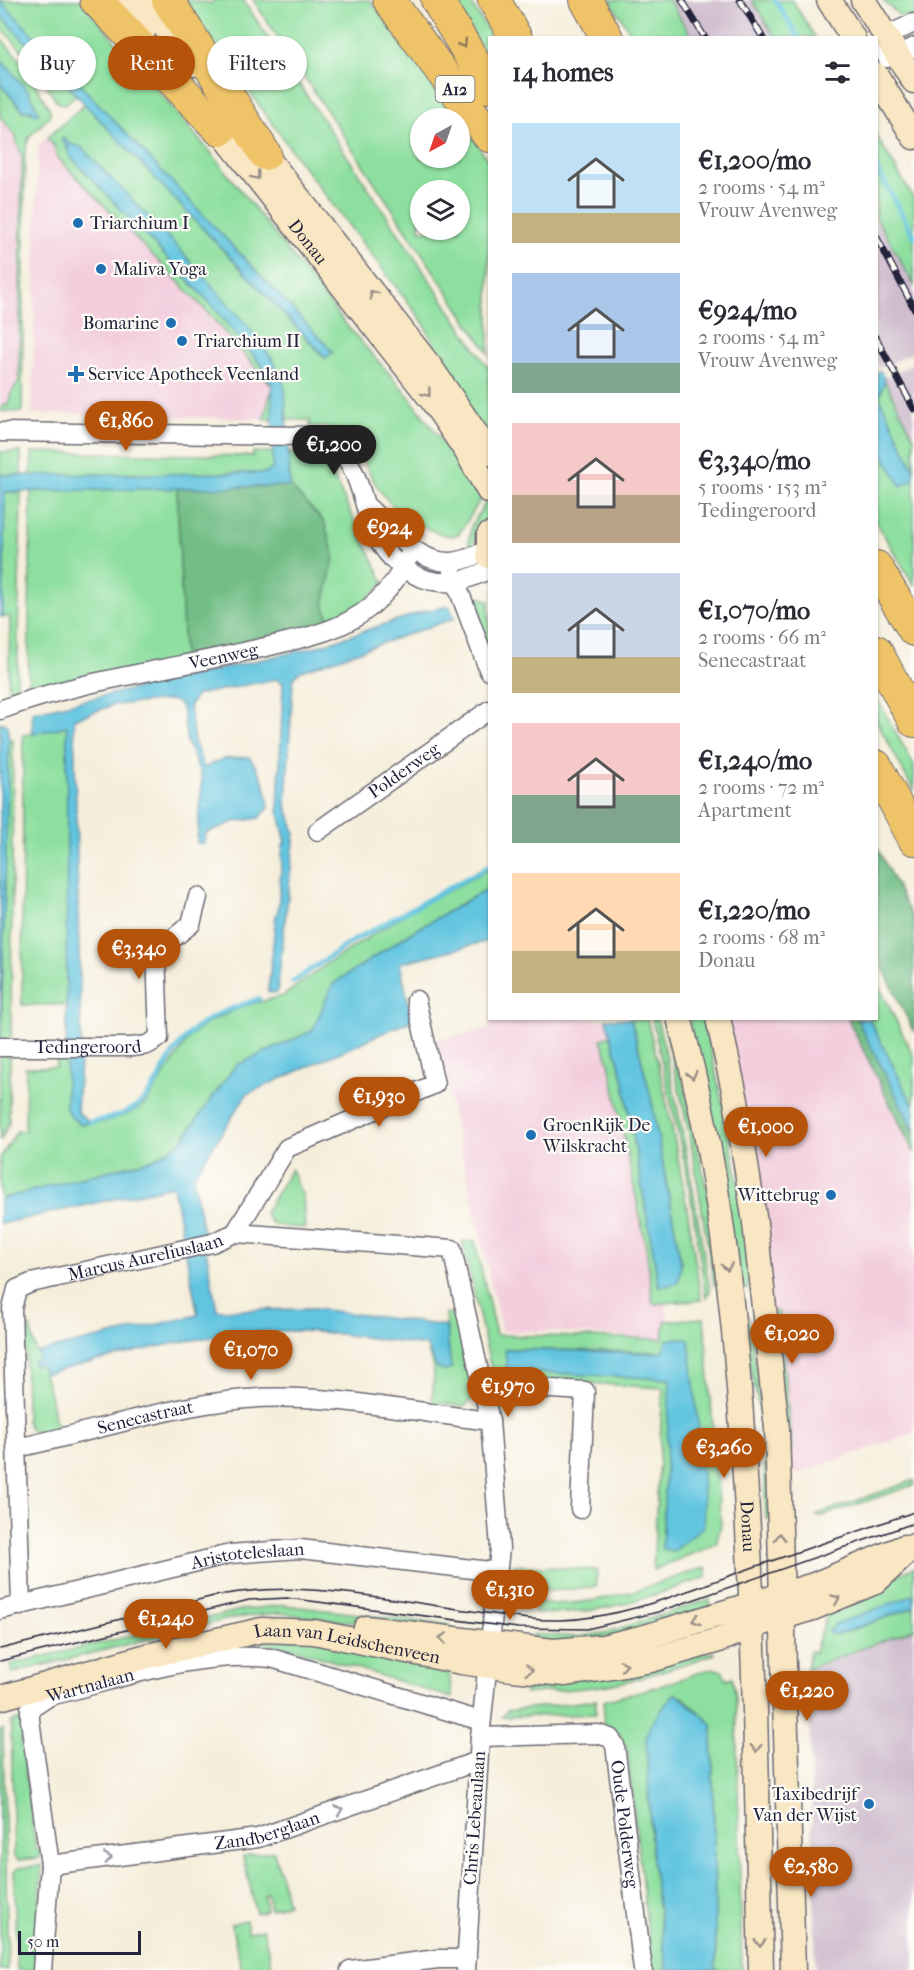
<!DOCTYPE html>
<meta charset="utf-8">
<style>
body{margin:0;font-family:"IM FELL French Canon",serif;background:#f2f2f3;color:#2b2b33;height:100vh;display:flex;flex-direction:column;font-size:22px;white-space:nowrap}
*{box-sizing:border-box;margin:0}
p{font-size:20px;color:#7c7c81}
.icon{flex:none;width:33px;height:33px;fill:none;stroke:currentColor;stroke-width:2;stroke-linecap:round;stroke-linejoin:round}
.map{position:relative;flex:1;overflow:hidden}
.details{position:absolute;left:488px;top:36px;width:390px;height:984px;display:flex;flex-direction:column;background:#fff;border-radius:0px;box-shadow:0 2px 4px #0004}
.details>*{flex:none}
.banner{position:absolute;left:18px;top:36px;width:380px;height:54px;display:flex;gap:12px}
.needle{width:39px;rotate:220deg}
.buttons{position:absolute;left:410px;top:108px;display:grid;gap:12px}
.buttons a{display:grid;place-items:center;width:60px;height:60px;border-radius:50%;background:#fff;box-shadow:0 2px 4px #0004;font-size:30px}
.scale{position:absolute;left:18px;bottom:15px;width:123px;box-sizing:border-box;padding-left:6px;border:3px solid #22223b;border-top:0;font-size:16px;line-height:21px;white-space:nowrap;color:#22223b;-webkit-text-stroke:4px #fdfcf7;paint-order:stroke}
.price{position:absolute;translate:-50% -51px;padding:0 14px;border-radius:21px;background:#b45309;color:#fff;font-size:20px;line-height:39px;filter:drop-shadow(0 2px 3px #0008)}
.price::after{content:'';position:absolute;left:50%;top:36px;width:18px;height:14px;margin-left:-9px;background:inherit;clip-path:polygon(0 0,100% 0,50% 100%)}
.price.on{background:#222;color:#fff}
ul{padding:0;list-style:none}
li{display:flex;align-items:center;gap:18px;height:150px;padding:0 24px}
li span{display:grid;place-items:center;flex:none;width:168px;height:120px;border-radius:0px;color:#555}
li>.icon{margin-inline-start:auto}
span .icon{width:72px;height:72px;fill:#fffc;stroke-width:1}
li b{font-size:26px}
h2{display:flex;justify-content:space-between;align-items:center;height:72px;padding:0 24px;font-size:26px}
.tag{padding:0 21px;border-radius:27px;background:#fff;box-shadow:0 2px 4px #0004;font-size:21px;line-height:54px}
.tag.on{background:#b45309;color:#fff}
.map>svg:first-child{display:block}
.built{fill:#f3cfde}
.industrial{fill:#cfbdce}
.green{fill:#8ddf9f;stroke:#58806d;stroke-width:1.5;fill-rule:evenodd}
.forest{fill:#72be86;stroke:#4a7060;stroke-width:1.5}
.water{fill:#62c5e0;stroke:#42748e;stroke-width:1.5}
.pier{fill:#f5eedb}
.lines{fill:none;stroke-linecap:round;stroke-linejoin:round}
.stream{stroke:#62c5e0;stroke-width:5}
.street-casing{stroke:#6c6973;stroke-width:21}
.secondary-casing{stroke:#6c6973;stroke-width:27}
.highway-casing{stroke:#6c6973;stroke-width:34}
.street{stroke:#fff;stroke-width:18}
.secondary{stroke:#f9e7c3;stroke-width:24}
.highway{stroke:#efc469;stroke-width:32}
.tram{stroke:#22223b;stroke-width:1.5}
.rail-casing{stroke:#22223b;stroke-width:7}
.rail{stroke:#fdfcf7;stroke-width:4.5;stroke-dasharray:14;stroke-linecap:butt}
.oneway{stroke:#887352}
.oneway2{stroke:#988e86}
.oneway3{stroke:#9c9ca7}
.poi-dot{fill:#1f6fb2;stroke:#fdfcf7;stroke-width:2}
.labels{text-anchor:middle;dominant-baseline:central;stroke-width:4.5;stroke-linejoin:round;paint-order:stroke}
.shield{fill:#fdfcf7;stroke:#646373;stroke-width:1.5}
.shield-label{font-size:16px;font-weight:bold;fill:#22223b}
.poi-label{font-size:18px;fill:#22223b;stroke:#fdfcf7;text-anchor:start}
.street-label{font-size:18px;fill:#22223b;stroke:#fdfcf7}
</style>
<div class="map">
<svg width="914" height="1970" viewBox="0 0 914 1970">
<rect width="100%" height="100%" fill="#fdfcf7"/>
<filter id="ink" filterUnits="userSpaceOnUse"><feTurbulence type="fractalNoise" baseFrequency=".0167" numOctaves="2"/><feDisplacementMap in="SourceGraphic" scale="12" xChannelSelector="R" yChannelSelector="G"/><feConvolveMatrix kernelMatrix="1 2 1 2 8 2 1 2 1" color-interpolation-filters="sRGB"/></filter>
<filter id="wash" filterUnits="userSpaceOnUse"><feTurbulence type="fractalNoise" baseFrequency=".008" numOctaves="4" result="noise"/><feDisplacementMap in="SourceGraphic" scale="24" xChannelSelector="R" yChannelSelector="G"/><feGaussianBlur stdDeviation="1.35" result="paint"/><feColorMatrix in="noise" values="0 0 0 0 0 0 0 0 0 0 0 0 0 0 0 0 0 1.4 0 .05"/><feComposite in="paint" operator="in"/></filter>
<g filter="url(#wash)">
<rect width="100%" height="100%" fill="#f5eedb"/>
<g class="built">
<polygon points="0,98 24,122 19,381 11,393 8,405 0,408"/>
<polygon points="46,138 54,146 58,159 199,303 272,386 264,419 32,413 38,147"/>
<polygon points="495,1019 606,1019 611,1036 601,1040 609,1063 646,1247 653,1303 665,1303 669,1323 664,1339 543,1331 502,1332 436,1040 489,1029 488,1022"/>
<polygon points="722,1019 848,1019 914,1153 914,1433 794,1475 784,1467"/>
</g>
<g class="industrial">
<polygon points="669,0 752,0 775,37 692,37"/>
<polygon points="876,217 914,285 914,438 876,361"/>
<polygon points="914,1624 914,1970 816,1970 808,1670"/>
</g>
<g class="green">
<path d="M0 0H80L211 153 348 327 408 395 468 477 484 494 459 534C450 538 441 534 433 531 401 520 382 498 367 469 361 456 357 444 345 435 335 426 323 427 310 426V420H287L283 380 258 338 63 138 70 156 213 306 262 366 272 386 273 420 264 419 272 386 199 303 58 158 54 146 47 138 85 104 325 358 332 352Z"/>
<polygon points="186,0 212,3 215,0 243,0 489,369 489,443 456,390 423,322 300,162 201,24"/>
<path d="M253 0H370L464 124 489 162V354ZM420 118H459V158H420ZM420 190H459V230H420Z"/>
<polygon points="453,0 469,0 492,37 489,38 489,62"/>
<polygon points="610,0 669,0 692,37 633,37"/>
<polygon points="752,0 792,0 815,37 775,37"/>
<polygon points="882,0 914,0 914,18 899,15"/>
<polygon points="0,15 76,95 65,104 60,104 55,99 32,62 0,26"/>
<polygon points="0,37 25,66 50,110 50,116 29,137 25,151 22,412 0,411 2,406 8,405 11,393 19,381 22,158 15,135 0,117 0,84 23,111 39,113 29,92 0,59"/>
<polygon points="876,135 914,199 914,285 876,217"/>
<polygon points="885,381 914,438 914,469 879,397"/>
<polygon points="876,442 901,486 914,479 914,585 876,522"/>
<rect x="0" y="452" width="21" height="23"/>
<polygon points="32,452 253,456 253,452 273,452 273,468 267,473 31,475"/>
<polygon points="289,453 314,455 328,465 384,583 366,600 330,622 324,605 334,556 324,522 290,486"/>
<polygon points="177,488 184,659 28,693 31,491"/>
<polygon points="5,492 21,492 17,695 8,699 10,617 3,617"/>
<path d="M486 502H489C489 522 484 534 468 548L471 526Z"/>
<polygon points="478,596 489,601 489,654 467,598"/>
<polygon points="876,697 914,765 914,791 876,720"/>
<polygon points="67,726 68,1005 22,1005 23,735"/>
<polygon points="13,739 11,1039 0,1043 9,740"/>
<polygon points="489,869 489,888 409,934 334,984 312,1031 235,1066 181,1142 154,1159 0,1199 0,1158 17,1131 25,1131 26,1067 56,1067 57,1054 68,1054 66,1109 72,1118 82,1124 105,1122 128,1114 145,1104 190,1036 207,1023 244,1006 283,996 328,963 410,911"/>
<polygon points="876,980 914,1057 914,1107 869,1019 876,1018"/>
<path d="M631 1019H647C671 1112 688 1205 701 1300L653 1304 646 1247 609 1063 601 1039 611 1036 623 1077 659 1287 672 1284 681 1263 651 1098Z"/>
<path d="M652 1019H657C680 1108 695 1200 710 1291L706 1298 687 1173Z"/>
<polygon points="663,1019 670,1019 708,1196 717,1285 714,1285 691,1142"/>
<path d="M689 1019H703C712 1052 762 1272 747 1290L741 1288Z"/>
<polygon points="0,1053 10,1057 9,1123 0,1141"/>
<path d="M291 1169 303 1197 305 1228C290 1226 270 1230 265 1213Z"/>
<path d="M462 1241H475L496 1335 663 1339 665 1321 704 1318 721 1525 716 1544 653 1570 663 1388 493 1377ZM505 1349 663 1352 704 1526 670 1393V1379Z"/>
<polygon points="774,1311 779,1312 792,1450 787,1445"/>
<polygon points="445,1313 455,1314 474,1390 474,1398 464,1407 432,1402 434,1372 427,1346 437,1368 451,1369"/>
<polygon points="743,1318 749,1318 760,1400 769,1432 771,1518 766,1519 763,1426 751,1372"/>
<polygon points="25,1327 30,1327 36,1352 38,1352 40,1360 34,1365 41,1364 48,1386 57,1429 41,1433 31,1430 26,1421"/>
<polygon points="914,1480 914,1485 823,1516 816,1515"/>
<polygon points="514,1565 597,1570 596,1587 550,1591 514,1585"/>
<path d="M706 1567 707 1577C650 1597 597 1617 535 1613L536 1603C597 1608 650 1586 706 1567Z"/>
<path d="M914 1567V1595L835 1624 833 1629 838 1635 914 1607V1629L807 1669 810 1651 815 1652C817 1642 828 1616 827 1610Z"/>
<polygon points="710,1599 710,1610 636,1635 531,1645 533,1634 577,1637 605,1633"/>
<polygon points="284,1605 450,1625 450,1635 279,1613 233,1618 12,1673 11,1664 241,1610"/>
<polygon points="265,1635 312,1638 449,1670 452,1698 295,1649 255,1642 255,1649 216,1649"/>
<polygon points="714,1652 715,1654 637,1679 603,1686 525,1694 528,1677"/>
<polygon points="712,1668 723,1671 726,1680 732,1678 736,1697 742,1970 716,1970 712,1724 683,1697 648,1794 652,1860 667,1970 652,1970 627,1749 619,1733 603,1726 604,1701 666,1684"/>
<polygon points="596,1700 596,1714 502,1717 507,1711"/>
<polygon points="22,1719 27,1737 21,1739 36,1850 41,1850 40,1858 18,1860 14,1857 11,1722"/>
<polygon points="3,1729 8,1970 0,1970 0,1730"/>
<polygon points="274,1851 288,1904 270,1909 267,1893 264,1895 266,1910 256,1913 243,1856"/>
<polygon points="42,1865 36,1970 17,1970 14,1872 18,1868"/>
<polygon points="246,1920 248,1932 263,1929 273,1970 242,1970 231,1924"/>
</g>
<g class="forest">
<polygon points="290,486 324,522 334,556 324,605 330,622 184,659 177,488"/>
<polygon points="876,845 914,921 914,1033 876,953"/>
<polygon points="848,1019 857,1019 914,1130 914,1153"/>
</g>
<g class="water">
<polygon points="0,0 333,352 326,358 0,15"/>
<polygon points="0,59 29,92 39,113 36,115 31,110 24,111 0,84"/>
<polygon points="64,138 70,144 81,147 172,241 248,326 273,360 285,388 290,486 5,492 3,617 0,617 0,475 267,473 273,468 272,386 262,366 213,306 70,156 67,146 61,140"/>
<polygon points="914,355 914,361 883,377 885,381 879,397 914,469 914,479 901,486 876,442 876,373"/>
<path d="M449 606 455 618 299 672 293 680 286 805 295 832 277 993 268 992 276 914 278 911 283 844 286 842 278 810 283 683 276 679 196 695 189 707 194 741 204 768 222 759 249 757C262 773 267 787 269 808L259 818 234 822 206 833 204 844 197 843 202 777 187 743 182 707 172 700 113 705 74 719 81 1042 77 1112 90 1122 82 1124 72 1118 66 1109 67 726 33 734 32 712 312 648 425 611Z"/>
<polygon points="0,722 7,725 9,740 1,1038"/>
<path d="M489 888V941L400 963 412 1020 247 1094 193 1177 217 1310 318 1309 446 1326 451 1369 445 1371 437 1368 427 1346C376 1339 324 1329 273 1331 195 1334 119 1356 44 1374L41 1365H34L33 1361 39 1360 38 1352 198 1315 173 1186 0 1224V1199L154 1159 181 1142 235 1066 312 1031 333 984 409 934Z"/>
<polygon points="606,1019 631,1019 651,1098 681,1263 679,1280 675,1284 659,1287 623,1077"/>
<polygon points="857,1019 869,1019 914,1107 914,1130"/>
<polygon points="679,1338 689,1339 701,1449 704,1526 673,1552 662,1548 670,1379 507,1371 505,1349 654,1353 663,1351 667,1340"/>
<polygon points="914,1595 914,1607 837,1635 829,1633 828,1630 833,1629 835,1624"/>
<polygon points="677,1694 712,1724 716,1970 667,1970 652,1860 646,1738 650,1725 673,1695"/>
</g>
<polygon class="pier" points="914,352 914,363 885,378 880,368"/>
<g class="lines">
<g class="stream">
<polyline points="775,0 799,38"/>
<polyline points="876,167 914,236"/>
<polyline points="293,982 351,942 489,866"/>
<path d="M90 1122C163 1112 148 1077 189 1034 207 1016 235 1007 259 999"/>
</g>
</g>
</g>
<g filter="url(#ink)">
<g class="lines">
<g class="street-casing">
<g id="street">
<polyline points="876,50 886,36 914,23"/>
<polyline points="887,58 898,56 914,47"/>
<path d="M0 432 307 436C319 439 332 441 340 450 360 472 363 506 374 531 388 563 418 585 454 582 465 581 478 574 489 570"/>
<path d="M369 508C390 528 415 561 448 562 461 563 475 555 488 550"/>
<polyline points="452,572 489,671"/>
<path id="s1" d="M0 710C81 680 168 670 252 650 285 642 322 636 351 620 379 605 401 577 412 549"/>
<path id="s2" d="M318 831 489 710"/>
<path id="s3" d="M0 1047H132L147 1045 159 1038 156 952 191 924 198 897"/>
<polyline points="235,1233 287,1148 435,1084 416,1000"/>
<polyline points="484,1385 585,1391 580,1509"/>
<path id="s4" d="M17 1448C92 1432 168 1406 245 1399 326 1392 409 1412 490 1421"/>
<path id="s5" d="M21 1606 12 1309 17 1289 31 1283 212 1243 235 1233 452 1249 490 1421 500 1548 480 1737 466 1970"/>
<path id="s6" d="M0 1610 230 1554 300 1549 498 1572"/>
<path id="s7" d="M480 1737 598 1734 610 1738 615 1745 643 1970"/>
<path id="s8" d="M50 1865 258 1838 478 1761"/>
<path id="s9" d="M42 1970 50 1865 30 1720V1709L50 1696C121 1679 197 1650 271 1658L481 1721"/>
<polyline points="350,1970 438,1959 467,1959"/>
</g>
</g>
<g class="secondary-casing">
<g id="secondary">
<polyline points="119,0 143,32"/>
<polyline points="144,0 194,64"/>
<polyline points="829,0 853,38"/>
<polyline points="863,0 914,81"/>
<polyline points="876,75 914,137"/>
<path id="s10" d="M209 116 432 400 467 452 489 491"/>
<polyline points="254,141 431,368 489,453"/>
<polyline points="489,535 489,556"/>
<path id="s11" d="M679 1018C719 1162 735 1312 744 1460 755 1630 757 1800 761 1970"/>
<polyline points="718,1018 736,1100 755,1223 777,1429 793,1970"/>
<polyline points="366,1628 553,1651 603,1647 645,1637 814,1585 904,1547"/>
<path id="s12" d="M0 1698 147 1656 262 1630 314 1632 461 1662 512 1669 566 1674 613 1667 651 1660 719 1640 753 1626 813 1608 875 1582 914 1546"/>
</g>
</g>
<g class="highway-casing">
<g id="highway">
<polyline points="96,0 220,130"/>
<polyline points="168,0 265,154"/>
<polyline points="389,0 489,136"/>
<polyline points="437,0 489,87"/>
<polyline points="494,0 516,38"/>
<polyline points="586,0 607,38"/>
<polyline points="876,567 914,630"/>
<polyline points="876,651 914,721"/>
<polyline points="876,766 914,839"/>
</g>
</g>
<use href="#street" class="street"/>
<use href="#secondary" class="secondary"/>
<use href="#highway" class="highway"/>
<g class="tram">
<path d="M0 1649 214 1596C297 1579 382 1598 465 1610 496 1614 528 1621 560 1620 626 1618 689 1590 751 1568 805 1549 860 1531 914 1512"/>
<polyline points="0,1661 249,1600 287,1598 518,1628 587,1629 658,1612 914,1523"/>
</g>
<g class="rail-casing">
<g id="rail">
<polyline points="682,0 705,38"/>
<polyline points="740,0 763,38"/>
<polyline points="876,236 914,308"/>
<polyline points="876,338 914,409"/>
</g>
</g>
<use href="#rail" class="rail"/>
</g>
<defs><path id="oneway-chevron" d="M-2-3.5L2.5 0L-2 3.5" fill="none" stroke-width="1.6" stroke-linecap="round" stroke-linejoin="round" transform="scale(1.5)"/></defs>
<use class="oneway" href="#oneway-chevron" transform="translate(463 44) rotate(59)"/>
<g class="oneway2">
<use href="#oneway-chevron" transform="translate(256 176) rotate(52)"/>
<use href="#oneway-chevron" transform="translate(373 294) rotate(-128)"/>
<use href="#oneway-chevron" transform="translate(427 393) rotate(52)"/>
<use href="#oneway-chevron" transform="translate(692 1075) rotate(77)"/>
<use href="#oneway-chevron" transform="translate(727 1267) rotate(82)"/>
<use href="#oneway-chevron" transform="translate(780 1537) rotate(-90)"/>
<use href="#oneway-chevron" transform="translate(836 1599) rotate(-23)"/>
<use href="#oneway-chevron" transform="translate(696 1620) rotate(162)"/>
<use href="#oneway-chevron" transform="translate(443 1638) rotate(-172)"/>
<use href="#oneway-chevron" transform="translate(624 1665) rotate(-10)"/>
<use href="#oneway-chevron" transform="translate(529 1670) rotate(5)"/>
<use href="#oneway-chevron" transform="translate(756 1748) rotate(89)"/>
<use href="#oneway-chevron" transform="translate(760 1943) rotate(89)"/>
</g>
<g class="oneway3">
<use href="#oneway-chevron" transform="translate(339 1810) rotate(-20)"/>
<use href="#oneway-chevron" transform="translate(108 1858) rotate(-8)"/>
</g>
</g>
<g class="poi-dot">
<circle cx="78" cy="223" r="6"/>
<circle cx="101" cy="269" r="6"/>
<circle cx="171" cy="323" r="6"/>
<circle cx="182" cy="341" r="6"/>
<path d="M73 365h6v6h6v6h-6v6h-6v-6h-6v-6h6z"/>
<circle cx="531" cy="1135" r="6"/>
<circle cx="831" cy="1195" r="6"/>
<circle cx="869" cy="1804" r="6"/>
</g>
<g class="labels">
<rect class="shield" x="435.5" y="76" width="39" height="26" rx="4.5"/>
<g class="shield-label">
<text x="455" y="89">A12</text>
</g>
<g class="poi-label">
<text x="90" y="223">Triarchium I</text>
<text x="113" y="269">Maliva Yoga</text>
<text x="159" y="323" text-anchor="end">Bomarine</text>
<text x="194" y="341">Triarchium II</text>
<text x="88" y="374">Service Apotheek Veenland</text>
<text x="543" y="1125">GroenRijk De<tspan x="543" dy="21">Wilskracht</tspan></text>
<text x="819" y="1195" text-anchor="end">Wittebrug</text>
<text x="857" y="1794" text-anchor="end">Taxibedrijf<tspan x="857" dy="21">Van der Wijst</tspan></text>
</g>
<g class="street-label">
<text stroke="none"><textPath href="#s10" startOffset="160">Donau</textPath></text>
<text stroke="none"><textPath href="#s1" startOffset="230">Veenweg</textPath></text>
<text stroke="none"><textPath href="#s2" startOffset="105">Polderweg</textPath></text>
<text stroke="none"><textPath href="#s3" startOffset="88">Tedingeroord</textPath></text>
<text stroke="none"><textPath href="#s5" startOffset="450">Marcus Aureliuslaan</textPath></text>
<text stroke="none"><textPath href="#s4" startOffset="132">Senecastraat</textPath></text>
<text stroke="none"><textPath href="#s11" startOffset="514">Donau</textPath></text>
<text stroke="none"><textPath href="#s6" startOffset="254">Aristoteleslaan</textPath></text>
<text stroke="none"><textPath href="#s12" startOffset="357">Laan van Leidschenveen</textPath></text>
<text stroke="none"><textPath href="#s9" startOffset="328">Wartnalaan</textPath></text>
<text transform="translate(475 1818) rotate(-86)">Chris Lebeaulaan</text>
<text stroke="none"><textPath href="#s7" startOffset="219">Oude Polderweg</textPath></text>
<text stroke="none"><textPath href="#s8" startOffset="220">Zandberglaan</textPath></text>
</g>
</g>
</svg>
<div class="buttons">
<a><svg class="needle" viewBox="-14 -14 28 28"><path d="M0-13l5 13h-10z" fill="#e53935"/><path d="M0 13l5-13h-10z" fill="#7c7c81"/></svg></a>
<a><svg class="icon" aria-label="layers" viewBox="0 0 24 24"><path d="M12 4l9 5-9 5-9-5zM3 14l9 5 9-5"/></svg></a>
</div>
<div class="scale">50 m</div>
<b class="price" style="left:126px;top:452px">€1,860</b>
<b class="price on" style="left:334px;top:476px">€1,200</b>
<b class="price" style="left:389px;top:559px">€924</b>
<b class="price" style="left:139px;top:980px">€3,340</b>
<b class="price" style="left:379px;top:1128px">€1,930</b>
<b class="price" style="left:766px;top:1158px">€1,000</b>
<b class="price" style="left:792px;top:1365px">€1,020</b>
<b class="price" style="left:251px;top:1381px">€1,070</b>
<b class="price" style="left:508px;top:1418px">€1,970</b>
<b class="price" style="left:724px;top:1479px">€3,260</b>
<b class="price" style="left:510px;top:1621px">€1,310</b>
<b class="price" style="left:166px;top:1650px">€1,240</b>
<b class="price" style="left:807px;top:1722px">€1,220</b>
<b class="price" style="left:811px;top:1898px">€2,580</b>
<div class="banner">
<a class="tag">Buy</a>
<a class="tag on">Rent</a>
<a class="tag">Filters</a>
</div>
<section class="details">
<h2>14 homes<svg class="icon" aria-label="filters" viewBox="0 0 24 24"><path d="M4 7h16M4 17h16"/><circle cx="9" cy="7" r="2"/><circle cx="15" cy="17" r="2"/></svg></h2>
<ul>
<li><span style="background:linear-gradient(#bfe0f5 75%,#c2b280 0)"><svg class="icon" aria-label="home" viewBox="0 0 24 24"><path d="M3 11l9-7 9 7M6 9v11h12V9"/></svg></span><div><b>€1,200/mo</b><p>2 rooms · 54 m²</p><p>Vrouw Avenweg</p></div></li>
<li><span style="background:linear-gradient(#a9c7e8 75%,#7fa58c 0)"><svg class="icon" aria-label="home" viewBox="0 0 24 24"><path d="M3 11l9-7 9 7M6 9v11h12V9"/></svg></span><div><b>€924/mo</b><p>2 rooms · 54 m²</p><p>Vrouw Avenweg</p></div></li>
<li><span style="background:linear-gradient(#f6c9c9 60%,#b9a48a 0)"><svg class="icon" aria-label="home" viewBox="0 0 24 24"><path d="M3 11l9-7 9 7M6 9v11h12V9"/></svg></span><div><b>€3,340/mo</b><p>5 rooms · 153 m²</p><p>Tedingeroord</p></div></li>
<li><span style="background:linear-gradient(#c9d6e8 70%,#c2b280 0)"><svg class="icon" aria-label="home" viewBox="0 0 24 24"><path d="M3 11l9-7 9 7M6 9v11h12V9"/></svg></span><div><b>€1,070/mo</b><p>2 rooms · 66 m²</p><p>Senecastraat</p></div></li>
<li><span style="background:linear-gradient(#f6c9c9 60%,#7fa58c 0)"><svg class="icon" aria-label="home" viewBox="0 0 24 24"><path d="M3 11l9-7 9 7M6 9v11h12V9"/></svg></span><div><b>€1,240/mo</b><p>2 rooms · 72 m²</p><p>Apartment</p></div></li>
<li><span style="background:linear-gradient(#ffd9b3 65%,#c2b280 0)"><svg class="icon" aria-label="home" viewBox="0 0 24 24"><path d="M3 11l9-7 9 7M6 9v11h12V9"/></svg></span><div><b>€1,220/mo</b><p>2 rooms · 68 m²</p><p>Donau</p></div></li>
</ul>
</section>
</div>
